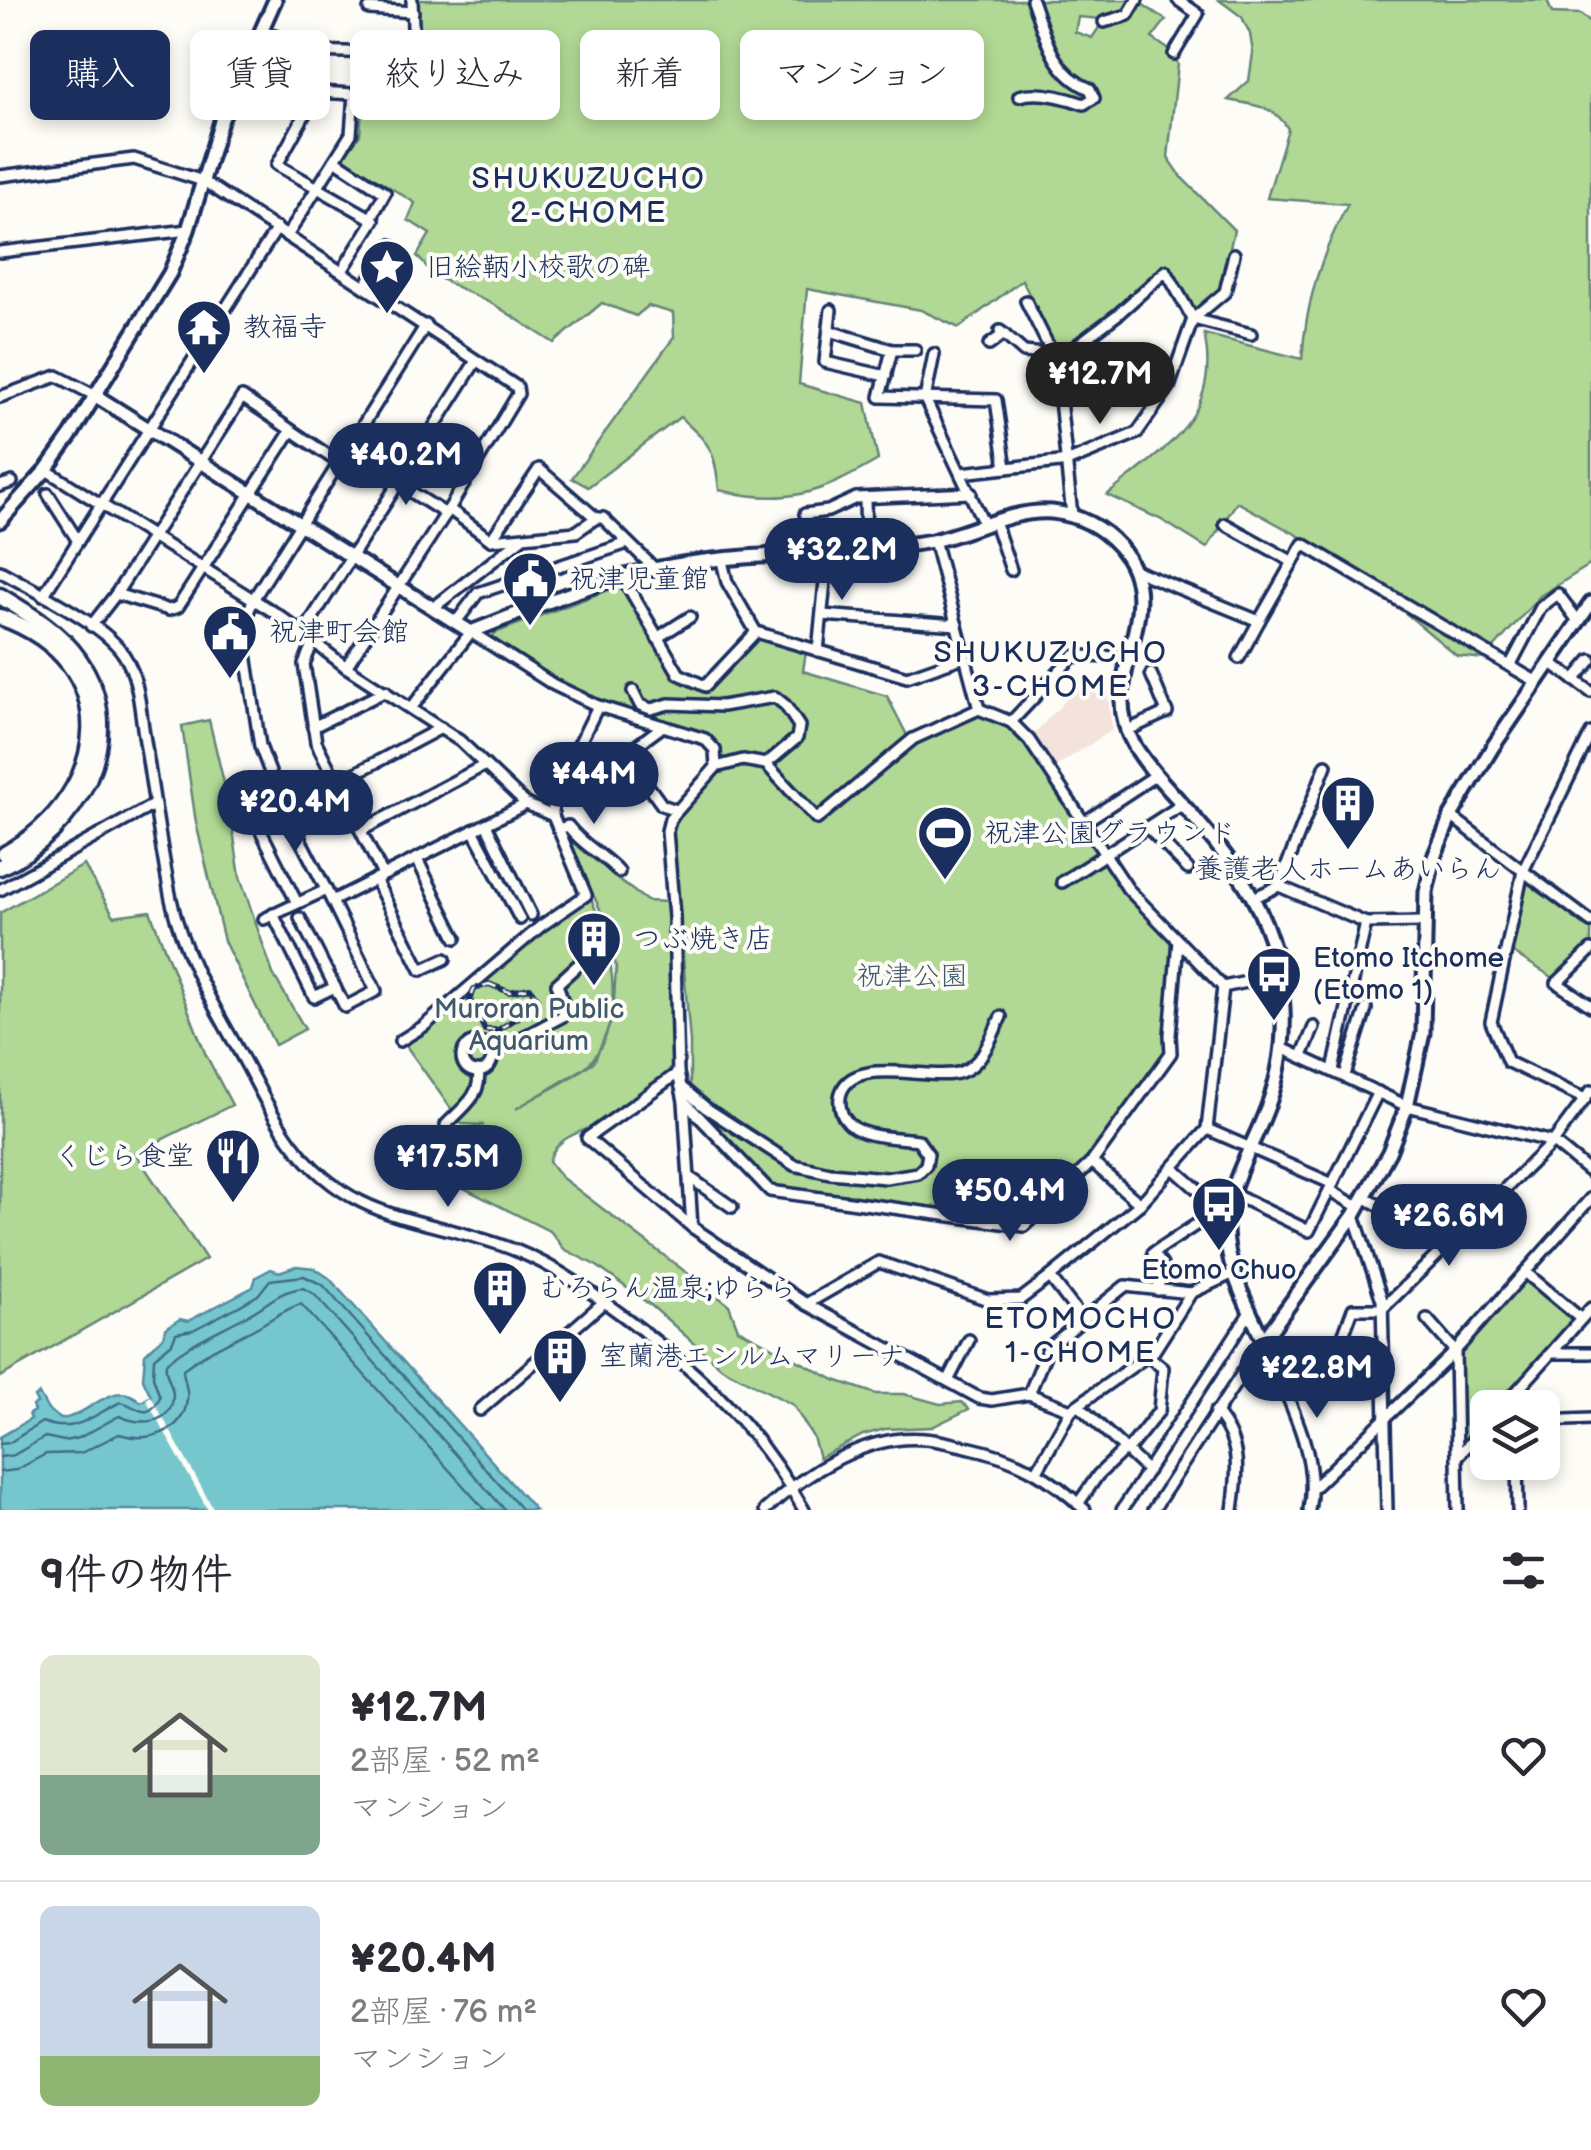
<!DOCTYPE html>
<html lang="ja">
<meta charset="utf-8">
<style>
body{margin:0;font-family:"Balsamiq Sans","Klee One",sans-serif;background:#f7f7f7;color:#2b2b33;height:100vh;display:flex;flex-direction:column;font-size:38px;white-space:nowrap}
*{box-sizing:border-box;margin:0}
p{font-size:32px;color:#7c7c81}
.icon{flex:none;width:55px;height:55px;fill:none;stroke:currentColor;stroke-width:2;stroke-linecap:round;stroke-linejoin:round}
.map{position:relative;height:1510px;overflow:hidden}
.panel{display:flex;flex-direction:column;background:#fff;flex:1}
.panel>*{flex:none}
.guide{position:absolute;left:30px;top:30px;width:1000px;height:90px;display:flex;gap:20px}
.tools{position:absolute;left:1470px;top:1390px;display:grid;gap:20px}
.tools a{display:grid;place-items:center;width:90px;height:90px;border-radius:15px;background:#fff;box-shadow:0 5px 15px #0003;font-size:50px}
.price{position:absolute;translate:-50% -85px;padding:0 22px;border-radius:35px;background:#1b2f5e;color:#fff;font-size:32px;line-height:65px;filter:drop-shadow(0 2px 5px #0008)}
.price::after{content:'';position:absolute;left:50%;top:60px;width:30px;height:22px;margin-left:-15px;background:inherit;clip-path:polygon(0 0,100% 0,50% 100%)}
.price.on{background:#222;color:#fff}
ul{padding:0;list-style:none}
li{display:flex;align-items:center;gap:30px;height:250px;padding:0 40px}
li+li{border-top:2px solid #e1e1e2}
li span{display:grid;place-items:center;flex:none;width:280px;height:200px;border-radius:15px;color:#555}
li>.icon{margin-inline-start:auto}
span .icon{width:120px;height:120px;fill:#fffc;stroke-width:1}
li b{font-size:42px}
h2{display:flex;justify-content:space-between;align-items:center;height:120px;padding:0 40px;font-size:42px}
.tag{padding:0 35px;border-radius:15px;background:#fff;box-shadow:0 5px 15px #0003;font-size:35px;line-height:90px}
.tag.on{background:#1b2f5e;color:#fff}
.map>svg:first-child{display:block}
.built{fill:#f4e2dc}
.green{fill:#b1d894;stroke:#668479;stroke-width:2.5}
.water{fill:#76c7cd;stroke:#528aa1;stroke-width:2.5}
.pier{fill:#fdfcf7}
.lines{fill:none;stroke-linecap:round;stroke-linejoin:round}
.shore{stroke:#3f6c8a;stroke-width:2.5}
.minor-casing{stroke:#1b2f5e;stroke-width:16}
.major-casing{stroke:#1b2f5e;stroke-width:19}
.highway-casing{stroke:#1b2f5e;stroke-width:21}
.minor{stroke:#fdfcf7;stroke-width:9}
.major{stroke:#fdfcf7;stroke-width:11}
.highway{stroke:#fdfcf7;stroke-width:14}
.rail-casing{stroke:#1b2f5e;stroke-width:6}
.rail{stroke:#fdfcf7;stroke-width:2.5;stroke-dasharray:8;stroke-linecap:butt}
.labels{text-anchor:middle;dominant-baseline:central;stroke-width:8;stroke-linejoin:round;paint-order:stroke}
.poi-label{font-size:28px;fill:#1b2f5e;stroke:#fdfcf7;text-anchor:start}
.park-label{font-size:28px;fill:#40596c;stroke:#fdfcf7}
.neighbourhood-label{font-size:30px;letter-spacing:2.5px;fill:#1b2f5e;stroke:#fdfcf7}
</style>
<div class="map">
<svg width="1591" height="1510" viewBox="0 0 1591 1510">
<rect width="100%" height="100%" fill="#fdfcf7"/>
<filter id="ink" filterUnits="userSpaceOnUse"><feTurbulence type="fractalNoise" baseFrequency=".01" numOctaves="2"/><feDisplacementMap in="SourceGraphic" scale="20" xChannelSelector="R" yChannelSelector="G"/><feConvolveMatrix kernelMatrix="1 2 1 2 8 2 1 2 1" color-interpolation-filters="sRGB"/></filter>
<g filter="url(#ink)">
<polygon class="built" points="1107,688 1112,730 1055,767 1033,735 1076,689"/>
<g class="green">
<path d="M417 0H1135L1128 12 1101 19 1078 17 1075 32 1092 38 1100 26 1129 17 1139 2 1166 20 1152 38 1171 51 1178 64 1168 157 1183 179 1234 230 1221 288 1194 313 1165 267 1114 312 1058 352 1022 280 959 328 921 310 807 289 799 384 866 403 878 460C820 494 785 506 719 490 714 447 711 446 680 417L588 487 572 478 674 337 673 313 648 306 636 316 602 303 554 343 498 307 435 276 417 256 430 234 408 220 415 203 343 158 360 135 366 59 418 58Z"/>
<path d="M1219 0H1547L1552 13 1580 14 1591 22V564L1540 596 1484 659 1457 656 1341 559 1237 502 1207 548 1160 519 1107 495C1163 449 1223 417 1204 334L1302 359C1306 302 1321 254 1348 204L1267 198 1288 129C1275 105 1253 105 1228 100L1249 81 1253 53 1250 34 1242 17Z"/>
<polygon points="624,584 676,673 706,691 760,638 806,652 803,671 887,696 912,745 969,716 978,715 1009,726 1027,745 1116,873 1171,938 1167,1052 1095,1152 1025,1221 1013,1222 776,1187 690,1103 690,1042 673,834 680,813 720,770 720,751 709,736 598,700 540,671 492,637 495,633"/>
<polygon points="209,720 229,804 240,877 273,974 305,1029 275,1045 224,941 196,823 182,726"/>
<path d="M567 827 607 860 617 879 631 889 647 901 669 902 675 1062C659 1087 630 1108 603 1122 581 1133 557 1135 549 1161L561 1177 729 1305 738 1329 835 1380 876 1394H904L940 1404 962 1402 969 1409 932 1427 885 1429 863 1435 819 1458 813 1437 793 1405 722 1368 653 1307 597 1266 564 1249 551 1232 460 1186 446 1155 461 1130 484 1125 462 1124 404 1043 544 927 590 896C611 942 627 1015 593 1059 578 1079 537 1094 516 1109L594 1062 613 1017 616 967 606 922 562 829Z"/>
<polygon points="84,865 114,916 150,911 205,1053 232,1105 135,1153 206,1259 0,1377 0,913"/>
<polygon points="1526,878 1591,928 1591,944 1557,980 1510,951"/>
<polygon points="1527,1277 1576,1320 1496,1407 1488,1408 1487,1417 1461,1446 1460,1354"/>
</g>
<path class="water" d="M296 1266 314 1268 329 1278 535 1510H0V1437L31 1419 29 1414 34 1411 32 1406 37 1403 34 1397 39 1394 48 1410 61 1419C90 1416 114 1376 141 1402L151 1396 143 1379 145 1354 164 1336 166 1328 180 1319 188 1321 253 1287 256 1277 271 1269 279 1272Z"/>
<polygon class="pier" points="151,1396 214,1510 208,1510 146,1399"/>
<g class="lines">
<g class="shore">
<path d="M0 1444 9 1443 42 1422C76 1435 90 1416 121 1402 136 1405 148 1424 160 1397L153 1377 154 1358 172 1343 176 1333 193 1330 239 1306 258 1295 270 1280 304 1276 323 1285 522 1510"/>
<path d="M0 1457 14 1455 45 1437 64 1441 79 1438 119 1416C138 1425 172 1426 173 1396 173 1383 164 1376 166 1363 191 1342 219 1331 248 1315 271 1303 275 1292 303 1288L314 1294 505 1510"/>
<path d="M0 1472 16 1470 46 1454 81 1453 119 1434C146 1442 183 1435 187 1400 189 1389 183 1379 183 1369 204 1353 228 1342 252 1330 270 1321 282 1310 301 1304L485 1510"/>
</g>
<g class="minor-casing">
<g id="minor">
<polyline points="369,9 413,12"/>
<polyline points="1104,22 1128,15 1137,0"/>
<polyline points="263,31 310,51 414,54 412,0"/>
<polyline points="1174,54 1198,14 1178,0"/>
<polyline points="238,84 303,114"/>
<path d="M1019 96C1039 90 1064 97 1084 104L1094 98 1090 89C1052 73 1045 36 1032 0"/>
<polyline points="335,160 385,193 371,218"/>
<polyline points="0,176 134,159 203,181 517,387 518,394 449,509 346,667"/>
<polyline points="287,236 351,134 354,94 317,92 277,165 374,220 342,271"/>
<polyline points="0,252 188,230"/>
<polyline points="365,286 391,245"/>
<polyline points="1026,301 1056,361 1072,516"/>
<polyline points="831,310 825,362 886,376"/>
<polyline points="426,325 254,598 244,622 243,634 260,746 282,804 332,901 526,804"/>
<polyline points="830,331 892,350 915,350"/>
<polyline points="1000,331 1024,352 1054,355"/>
<polyline points="989,345 1004,334"/>
<polyline points="892,350 880,397 996,400 1006,468"/>
<polyline points="934,354 925,399 985,526"/>
<polyline points="1056,361 1117,315 1166,271 1193,319 1251,334"/>
<polyline points="0,397 57,376 96,396"/>
<polyline points="348,452 446,514"/>
<polyline points="46,470 280,616 346,667 460,741 526,804 553,816"/>
<polyline points="961,473 1069,461 1137,433 1169,387 1193,319 1225,292 1234,254"/>
<polyline points="0,486 12,482"/>
<polyline points="48,494 78,541"/>
<polyline points="865,500 866,548"/>
<polyline points="449,509 491,540 576,532 596,518 603,518 655,569"/>
<polyline points="805,514 828,511 856,498 971,493"/>
<polyline points="995,523 1011,570"/>
<polyline points="1225,524 1293,562"/>
<polyline points="491,540 539,469 596,518"/>
<polyline points="934,540 979,709"/>
<polyline points="722,561 727,582 756,632 907,677 964,657"/>
<polyline points="1134,570 1259,621 1303,544 1537,682"/>
<path d="M0 571C33 590 105 624 124 655 139 678 140 709 144 735 153 790 160 845 171 899 184 959 217 1011 246 1064 260 1090 273 1118 291 1142 355 1228 429 1215 517 1251 557 1267 591 1292 626 1318 704 1377 755 1424 804 1510"/>
<polyline points="623,578 679,674 705,686 756,632"/>
<polyline points="116,594 169,610 178,607 291,431"/>
<polyline points="43,596 277,228"/>
<polyline points="433,608 521,539"/>
<polyline points="822,615 957,625"/>
<polyline points="456,622 478,593 628,543"/>
<polyline points="91,626 116,594 242,397 341,464"/>
<polyline points="303,633 476,361"/>
<polyline points="657,638 690,617"/>
<polyline points="313,642 304,664 316,742 383,875"/>
<polyline points="818,651 828,551"/>
<polyline points="1239,658 1259,621"/>
<polyline points="1550,662 1591,692"/>
<polyline points="1510,666 1541,607 1558,594 1578,621"/>
<polyline points="1574,680 1591,660"/>
<polyline points="633,691 640,705 651,709 669,704 722,706 775,697 785,705 799,726 797,738 766,764 743,760 716,767"/>
<polyline points="412,707 471,632 554,685 598,706 705,739 715,750 716,767 670,819 667,831 674,917 678,1073 684,1101 692,1227"/>
<polyline points="1011,722 1073,656 1127,657"/>
<polyline points="313,727 386,691"/>
<polyline points="1126,731 1167,712 1151,674"/>
<polyline points="1591,733 1523,871 1591,922"/>
<polyline points="625,754 662,805 676,810"/>
<polyline points="766,764 817,819 913,739 979,709 1011,722 1029,740 1128,889 1223,987"/>
<polyline points="337,783 441,728"/>
<polyline points="556,788 592,779 663,726"/>
<polyline points="282,804 255,819 297,903"/>
<polyline points="1451,816 1523,871 1491,1022 1508,1062 1585,1099"/>
<polyline points="1086,821 1156,775"/>
<polyline points="486,824 531,915"/>
<polyline points="1148,828 1188,869"/>
<path d="M558 829 568 826C584 847 603 854 619 872"/>
<polyline points="362,830 485,765"/>
<polyline points="473,830 520,919"/>
<polyline points="417,859 456,938"/>
<polyline points="375,879 421,970 445,959"/>
<polyline points="1062,882 1183,804"/>
<polyline points="1279,886 1326,765"/>
<polyline points="0,890 155,804"/>
<polyline points="1255,897 1279,886 1366,923 1423,922"/>
<polyline points="273,914 314,997 335,987"/>
<polyline points="300,918 345,1007 376,991 332,901"/>
<polyline points="264,919 326,890"/>
<polyline points="1591,950 1557,983 1591,1006"/>
<polyline points="1329,959 1357,965"/>
<polyline points="400,1041 424,1026 541,926 586,895 553,816 553,797 598,706"/>
<circle cx="477" cy="1057" r="15"/>
<polyline points="1282,1048 1407,1106 1553,1142 1591,1173"/>
<polyline points="491,1054 563,1016 564,1005 557,984 580,963"/>
<polyline points="1302,1056 1314,1027"/>
<polyline points="1333,1070 1366,923"/>
<polyline points="678,1073 587,1138 692,1227 806,1304 979,1398 992,1400 1029,1394 1071,1410 1154,1351 1191,1293 1234,1273"/>
<polyline points="1345,1075 1366,1009"/>
<path d="M681 1087 706 1108 794 1165 830 1173 886 1178 918 1173 926 1165 928 1154 918 1140C896 1137 858 1139 845 1119 841 1114 839 1104 840 1097 848 1052 933 1083 961 1072 984 1063 991 1037 1001 1017"/>
<polyline points="684,1101 770,1191 1024,1226 1092,1162 1171,1053 1170,1035 1178,941"/>
<path d="M446 1125C461 1109 483 1095 478 1071"/>
<polyline points="1207,1129 1333,1184"/>
<polyline points="1092,1162 1140,1204"/>
<polyline points="1173,1168 1223,1212"/>
<polyline points="689,1177 732,1207"/>
<polyline points="1330,1190 1358,1207"/>
<polyline points="1233,1194 1309,1231 1378,1092"/>
<polyline points="1364,1197 1401,1218"/>
<polyline points="1354,1215 1382,1300 1387,1510"/>
<polyline points="1525,1272 1581,1319"/>
<polyline points="1050,1277 1083,1320"/>
<polyline points="1158,1290 1162,1265 1153,1253 1220,1209"/>
<polyline points="806,1304 879,1262 988,1300 1021,1299 1050,1277 1140,1204 1207,1129 1223,987 1280,975"/>
<polyline points="1427,1319 1455,1351 1458,1510"/>
<path d="M1263 1341C1284 1392 1321 1454 1309 1510"/>
<polyline points="1552,1353 1591,1353"/>
<polyline points="948,1381 969,1340"/>
<polyline points="1029,1394 1048,1348 1125,1286 1191,1293"/>
<polyline points="1286,1396 1326,1381 1353,1309 1382,1309 1553,1142 1591,1091"/>
<polyline points="1079,1406 1148,1471"/>
<polyline points="1502,1408 1591,1308"/>
<polyline points="480,1410 604,1302"/>
<path d="M1215 1412C1242 1442 1238 1473 1233 1510"/>
<polyline points="1542,1421 1591,1419"/>
<polyline points="1127,1451 1159,1411 1163,1368 1148,1356"/>
<polyline points="1457,1457 1488,1424"/>
<polyline points="1517,1462 1518,1510"/>
<polyline points="1037,1471 1071,1410"/>
<polyline points="1314,1487 1455,1351 1591,1198"/>
<polyline points="1078,1504 1098,1475 1125,1449"/>
<path d="M765 1510C806 1473 867 1433 925 1439 940 1440 956 1445 971 1448 1017 1458 1051 1477 1085 1510"/>
<polyline points="1122,1510 1250,1312"/>
<polyline points="1153,1510 1263,1341"/>
</g>
</g>
<g class="major-casing">
<g id="major">
<path d="M96 396 471 632C530 609 592 582 654 569 745 550 840 557 932 541 970 533 1012 509 1052 512 1078 515 1102 527 1119 546 1174 611 1093 676 1134 745 1147 767 1166 786 1183 805 1239 867 1279 921 1283 1008 1285 1047 1277 1086 1262 1121 1248 1154 1225 1194 1226 1231 1227 1269 1248 1306 1263 1341"/>
<polyline points="0,521 46,470 71,435 170,273 188,230 221,121 275,0"/>
<polyline points="1263,1341 1354,1215 1389,1152 1407,1106 1423,1033 1426,892 1434,857 1451,816 1492,748 1591,603"/>
</g>
</g>
<g class="highway-casing">
<g id="highway">
<path d="M0 596C28 613 59 631 78 658 133 736 77 832 0 867"/>
<path d="M0 617C127 662 112 794 5 854"/>
</g>
</g>
<use href="#minor" class="minor"/>
<use href="#major" class="major"/>
<use href="#highway" class="highway"/>
<g class="rail-casing">
<polygon id="rail" points="489,984 509,992 530,988 537,998 536,1006 498,1030 485,1030 470,1001 474,989"/>
</g>
<use href="#rail" class="rail"/>
</g>
</g>
<defs>
<g id="sight-pin" transform="scale(2.875)"><path d="M0 17L-7.5 6A9.5 9.5 0 1 1 7.5 6Z" fill="#1b2f5e" stroke="#fdfcf7"/><path d="M0-6L1.8-2.2L6-1.7L2.9 1.2L3.7 5.4L0 3.3L-3.7 5.4L-2.9 1.2L-6-1.7L-1.8-2.2Z" fill="#fff"/></g>
<g id="temple-pin" transform="scale(2.875)"><path d="M0 17L-7.5 6A9.5 9.5 0 1 1 7.5 6Z" fill="#1b2f5e" stroke="#fdfcf7"/><path d="M0-6L5-2H3V0L6.5 2.5H4V6H1.5V3h-3V6H-4V2.5H-6.5L-3 0V-2H-5Z" fill="#fff"/></g>
<g id="civic-pin" transform="scale(2.875)"><path d="M0 17L-7.5 6A9.5 9.5 0 1 1 7.5 6Z" fill="#1b2f5e" stroke="#fdfcf7"/><path d="M-.6-6.5H3V-4.5H.6V-3L4-1V1h2V6H-6V1h2V-1L-.6-3ZM-1.2 2.5V6h2.4V2.5Z" fill="#fff"/></g>
<g id="building-pin" transform="scale(2.875)"><path d="M0 17L-7.5 6A9.5 9.5 0 1 1 7.5 6Z" fill="#1b2f5e" stroke="#fdfcf7"/><path d="M-4-6H4V6H1V3H-1V6H-4ZM-2.5-4.3h1.7v1.8h-1.7ZM.8-4.3h1.7v1.8H.8ZM-2.5-1h1.7V.8h-1.7ZM.8-1h1.7V.8H.8Z" fill="#fff"/></g>
<g id="stadium-pin" transform="scale(2.875)"><path d="M0 17L-7.5 6A9.5 9.5 0 1 1 7.5 6Z" fill="#1b2f5e" stroke="#fdfcf7"/><path d="M0-5a6.5 5 0 1 0 0 10a6.5 5 0 1 0 0-10ZM-3.5-1.8h7v3.6h-7Z" fill="#fff"/></g>
<g id="bus-pin" transform="scale(2.875)"><path d="M0 17L-7.5 6A9.5 9.5 0 1 1 7.5 6Z" fill="#1b2f5e" stroke="#fdfcf7"/><path d="M-5-6H5V4H4V6H2V4H-2V6H-4V4H-5ZM-3.5-4V0h7V-4ZM-3.5 1.2v1.5H-2V1.2ZM2 1.2v1.5H3.5V1.2Z" fill="#fff"/></g>
<g id="restaurant-pin" transform="scale(2.875)"><path d="M0 17L-7.5 6A9.5 9.5 0 1 1 7.5 6Z" fill="#1b2f5e" stroke="#fdfcf7"/><path d="M-5-6h1v4h1v-4h1v4h1v-4h1v5L-1.5 .5V6h-2V.5L-5-1ZM5-6V6H3V1.5H1.5Q1.5-4 5-6Z" fill="#fff"/></g>
</defs>
<g fill-rule="evenodd">
<use href="#sight-pin" x="387" y="267"/>
<use href="#temple-pin" x="204" y="327"/>
<use href="#civic-pin" x="530" y="579"/>
<use href="#civic-pin" x="230" y="632"/>
<use href="#building-pin" x="1348" y="803"/>
<use href="#stadium-pin" x="945" y="833"/>
<use href="#building-pin" x="594" y="939"/>
<use href="#bus-pin" x="1274" y="974"/>
<use href="#restaurant-pin" x="233" y="1156"/>
<use href="#bus-pin" x="1219" y="1204"/>
<use href="#building-pin" x="500" y="1288"/>
<use href="#building-pin" x="560" y="1356"/>
</g>
<g class="labels">
<g class="poi-label">
<text x="426" y="267">旧絵鞆小校歌の碑</text>
<text x="243" y="327">教福寺</text>
<text x="569" y="579">祝津児童館</text>
<text x="269" y="632">祝津町会館</text>
<text x="984" y="833">祝津公園グラウンド</text>
<text x="1348" y="869" text-anchor="middle">養護老人ホームあいらん</text>
<text x="633" y="939">つぶ焼き店</text>
<text x="1313" y="958">Etomo Itchome<tspan x="1313" dy="32">(Etomo 1)</tspan></text>
<text x="194" y="1156" text-anchor="end">くじら食堂</text>
<text x="1219" y="1270" text-anchor="middle">Etomo Chuo</text>
<text x="539" y="1288">むろらん温泉;ゆらら</text>
<text x="599" y="1356">室蘭港エンルムマリーナ</text>
</g>
<g class="park-label">
<text x="912" y="976">祝津公園</text>
<text x="529" y="1009">Muroran Public<tspan x="529" dy="32">Aquarium</tspan></text>
</g>
<g class="neighbourhood-label">
<text x="589" y="179">SHUKUZUCHO<tspan x="589" dy="34">2-CHOME</tspan></text>
<text x="1051" y="653">SHUKUZUCHO<tspan x="1051" dy="34">3-CHOME</tspan></text>
<text x="1081" y="1319">ETOMOCHO<tspan x="1081" dy="34">1-CHOME</tspan></text>
</g>
</g>
</svg>
<div class="tools">
<a><svg class="icon" aria-label="layers" viewBox="0 0 24 24"><path d="M12 4l9 5-9 5-9-5zM3 14l9 5 9-5"/></svg></a>
</div>
<b class="price on" style="left:1100px;top:427px">¥12.7M</b>
<b class="price" style="left:406px;top:508px">¥40.2M</b>
<b class="price" style="left:842px;top:603px">¥32.2M</b>
<b class="price" style="left:594px;top:827px">¥44M</b>
<b class="price" style="left:295px;top:855px">¥20.4M</b>
<b class="price" style="left:448px;top:1210px">¥17.5M</b>
<b class="price" style="left:1010px;top:1244px">¥50.4M</b>
<b class="price" style="left:1449px;top:1269px">¥26.6M</b>
<b class="price" style="left:1317px;top:1421px">¥22.8M</b>
<div class="guide">
<a class="tag on">購入</a>
<a class="tag">賃貸</a>
<a class="tag">絞り込み</a>
<a class="tag">新着</a>
<a class="tag">マンション</a>
</div>
</div>
<section class="panel">
<h2>9件の物件<svg class="icon" aria-label="filters" viewBox="0 0 24 24"><path d="M4 7h16M4 17h16"/><circle cx="9" cy="7" r="2"/><circle cx="15" cy="17" r="2"/></svg></h2>
<ul>
<li><span style="background:linear-gradient(#dfe7d0 60%,#7fa58c 0)"><svg class="icon" aria-label="home" viewBox="0 0 24 24"><path d="M3 11l9-7 9 7M6 9v11h12V9"/></svg></span><div><b>¥12.7M</b><p>2部屋 · 52 m²</p><p>マンション</p></div><svg class="icon" aria-label="heart" viewBox="0 0 24 24"><path d="M12 20l-8-8c-3-5 5-10 8-4 3-6 11-1 8 4z"/></svg></li>
<li><span style="background:linear-gradient(#c9d6e8 75%,#8fb573 0)"><svg class="icon" aria-label="home" viewBox="0 0 24 24"><path d="M3 11l9-7 9 7M6 9v11h12V9"/></svg></span><div><b>¥20.4M</b><p>2部屋 · 76 m²</p><p>マンション</p></div><svg class="icon" aria-label="heart" viewBox="0 0 24 24"><path d="M12 20l-8-8c-3-5 5-10 8-4 3-6 11-1 8 4z"/></svg></li>
</ul>
</section>
